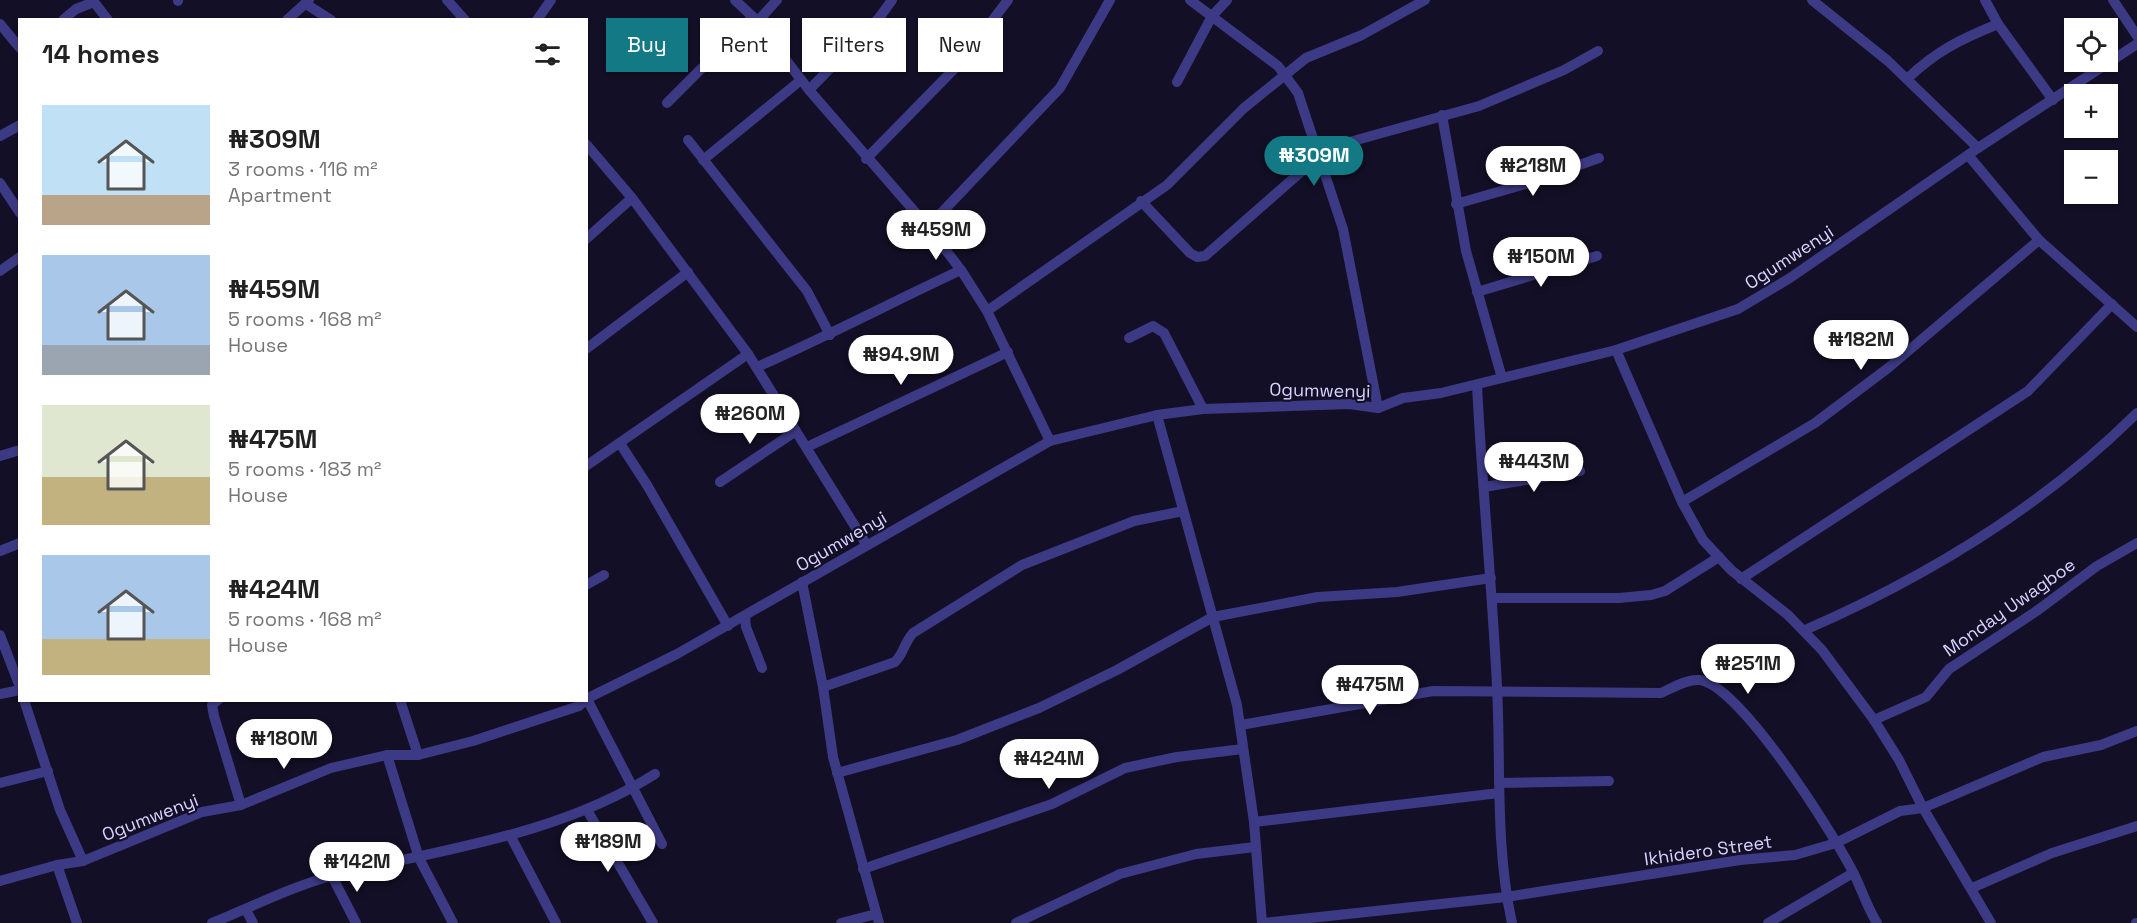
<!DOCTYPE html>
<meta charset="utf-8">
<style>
body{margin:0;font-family:"Space Grotesk",sans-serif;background:#f2f2f2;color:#222;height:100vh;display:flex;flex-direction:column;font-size:22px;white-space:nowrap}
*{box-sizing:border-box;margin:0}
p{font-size:20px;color:#767676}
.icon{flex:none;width:33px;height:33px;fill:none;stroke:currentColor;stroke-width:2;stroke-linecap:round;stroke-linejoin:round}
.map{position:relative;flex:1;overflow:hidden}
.side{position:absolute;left:18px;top:18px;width:570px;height:684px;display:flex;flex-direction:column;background:#fff;border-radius:0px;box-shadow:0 2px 4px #0004}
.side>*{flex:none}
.hud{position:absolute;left:606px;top:18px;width:570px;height:54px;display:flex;gap:12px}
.controls{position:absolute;left:2064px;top:18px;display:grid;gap:12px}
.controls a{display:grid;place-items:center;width:54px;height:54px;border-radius:0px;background:#fff;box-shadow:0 2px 4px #0004;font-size:30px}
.price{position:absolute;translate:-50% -51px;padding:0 14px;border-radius:21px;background:#fff;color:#222;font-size:20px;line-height:39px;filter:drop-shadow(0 2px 3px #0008)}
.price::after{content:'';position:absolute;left:50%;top:36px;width:18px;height:14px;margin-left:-9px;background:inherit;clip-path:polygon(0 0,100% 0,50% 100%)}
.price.active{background:#137a85;color:#fff}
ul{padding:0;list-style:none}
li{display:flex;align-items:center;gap:18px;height:150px;padding:0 24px}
li span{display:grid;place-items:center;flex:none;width:168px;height:120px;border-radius:0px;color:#555}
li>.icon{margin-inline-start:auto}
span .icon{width:72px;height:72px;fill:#fffc;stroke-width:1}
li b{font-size:26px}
h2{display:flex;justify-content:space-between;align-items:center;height:72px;padding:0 24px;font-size:26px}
.pill{padding:0 21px;border-radius:0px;background:#fff;box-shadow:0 2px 4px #0004;font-size:21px;line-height:54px}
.pill.active{background:#137a85;color:#fff}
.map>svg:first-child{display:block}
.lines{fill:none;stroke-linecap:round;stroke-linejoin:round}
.street{stroke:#3d3a85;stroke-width:10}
.labels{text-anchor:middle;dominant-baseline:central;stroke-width:4.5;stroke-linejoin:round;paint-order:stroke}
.street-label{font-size:18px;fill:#d9d4ff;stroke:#130f26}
</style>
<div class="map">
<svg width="2137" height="923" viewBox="0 0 2137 923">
<rect width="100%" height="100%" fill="#130f26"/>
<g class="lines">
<g class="street">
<polyline points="447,0 465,20"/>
<polyline points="735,0 753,17 809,90 928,227 961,270 987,311 1050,441"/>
<polyline points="1190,0 1278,66 1298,93 1343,229 1378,408"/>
<polyline points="1812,0 1888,61 1978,148"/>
<polyline points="1985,0 1998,24 2053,100"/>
<polyline points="2113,0 2137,36"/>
<polyline points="178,1 178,0"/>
<polyline points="306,4 331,20"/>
<polyline points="63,20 76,9 94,2 108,20"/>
<polyline points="287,20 309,0"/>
<polyline points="537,20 551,0"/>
<polyline points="757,22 777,0"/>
<polyline points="0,24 20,48"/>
<path d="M1907 79C1936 51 1961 39 1998 24"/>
<polyline points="1177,82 1212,16 1227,0"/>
<polyline points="809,90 879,18 892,0"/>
<polyline points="667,103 753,17"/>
<polyline points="1442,115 1466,251 1502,378"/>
<polyline points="0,136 20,125"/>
<polyline points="688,140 807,291 830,335"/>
<polyline points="586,144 632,198 748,354 866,544"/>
<polyline points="1317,151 1479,106 1564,70 1598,51"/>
<polyline points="1968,155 2039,240 2137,327"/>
<polyline points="866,159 960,63 1008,0"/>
<polyline points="703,160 801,80"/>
<polyline points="0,183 20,213"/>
<polyline points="1141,201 1190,253 1197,257 1205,256 1319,156"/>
<polyline points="1456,204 1529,183 1599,158"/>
<polyline points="928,227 1060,88 1110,0"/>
<polyline points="586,239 632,198"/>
<polyline points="0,271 20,257"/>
<polyline points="1477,292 1597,256"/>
<polyline points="987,311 1167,185 1244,108 1306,58 1362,35 1425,0"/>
<polyline points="1129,338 1153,326 1164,333 1203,409"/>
<polyline points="586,349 688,272"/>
<polyline points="1616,350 1682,502 1703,540 1731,570 1788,615 1822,650 1874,720 1899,760 1923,808 1991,923"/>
<path d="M757 367C826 337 892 302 961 270"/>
<path d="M1477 385C1482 485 1492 586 1497 686 1501 765 1495 846 1512 923"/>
<polyline points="1157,415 1237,705 1254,822 1262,923"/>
<polyline points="621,445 647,485 728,626"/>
<polyline points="807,447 1008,352"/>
<polyline points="0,456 20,450"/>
<polyline points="586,466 748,354"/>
<polyline points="720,482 796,431"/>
<polyline points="1484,487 1580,471"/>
<polyline points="1682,502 1815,423 1888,368 2039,240"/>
<polyline points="0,551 20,543"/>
<polyline points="1741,579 2028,391 2112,304"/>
<polyline points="802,582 823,687 833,757 879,923"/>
<polyline points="586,585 604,575"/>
<polyline points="1492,598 1619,598 1651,595 1665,591 1719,557"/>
<polyline points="745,616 746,627 762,668"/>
<path d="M1805 630C1927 577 2042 507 2137 413"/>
<polyline points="0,635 20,687"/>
<path d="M823 687 895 662C904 653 904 643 913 633L1022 565 1134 521 1183 511"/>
<polyline points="0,694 20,690"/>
<polyline points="586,699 677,654 1050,441 1157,415 1203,409 1349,404 1378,408 1403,398 1441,393 1616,350 1738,309 1790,278 1978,148 2137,44"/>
<polyline points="587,699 662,844"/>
<polyline points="24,700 60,810 83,861"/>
<polyline points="218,700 212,705 214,716 241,805"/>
<polyline points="400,700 418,755"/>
<polyline points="1874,720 1926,697 1949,669 2038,610 2097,566 2137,543"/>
<path d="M1241 725 1433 691 1661 693C1672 688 1687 679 1699 680 1739 683 1835 836 1854 874 1862 890 1867 907 1877 923"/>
<polyline points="387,755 419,858 453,923"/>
<polyline points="837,773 957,740 1039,708 1117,670 1213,617 1318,597 1397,592 1491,578"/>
<polyline points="0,783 48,771"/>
<polyline points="1499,783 1609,781"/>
<polyline points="587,810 653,923"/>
<polyline points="1254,822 1499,793"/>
<polyline points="510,835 556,923"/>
<polyline points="57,865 77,923"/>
<polyline points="863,869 1052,804 1125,768 1177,757 1243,749"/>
<polyline points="332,876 356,923"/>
<polyline points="0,881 57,865 83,861 202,812 241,805 331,768 387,755 418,755 473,741 579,706 585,700"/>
<polyline points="1972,888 2052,853 2137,826"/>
<polyline points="246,910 253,923"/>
<path d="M212 923C249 908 298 884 335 875 444 849 559 835 655 774"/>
<polyline points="841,923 876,914"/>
<polyline points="1016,923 1120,874 1196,854 1255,847"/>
<polyline points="1264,923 1506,897 1740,860 1795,855 1836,843 1900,811 1923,808 2043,757 2101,745 2137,731"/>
<polyline points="1768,923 1853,873"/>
<polyline points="2136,923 2137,923"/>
</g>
</g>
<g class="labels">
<g class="street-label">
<text transform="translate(1789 257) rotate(-33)">Ogumwenyi</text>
<text transform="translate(1320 390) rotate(1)">Ogumwenyi</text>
<text transform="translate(841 541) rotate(-30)">Ogumwenyi</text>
<text transform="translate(2009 607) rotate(-35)">Monday Uwagboe</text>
<text transform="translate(150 817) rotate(-21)">Ogumwenyi</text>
<text transform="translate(1708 850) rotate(-8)">Ikhidero Street</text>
</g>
</g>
</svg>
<div class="controls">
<a><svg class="icon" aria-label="locate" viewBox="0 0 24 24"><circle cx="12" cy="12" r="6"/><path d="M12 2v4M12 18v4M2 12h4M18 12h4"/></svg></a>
<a>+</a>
<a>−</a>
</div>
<b class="price active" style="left:1314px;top:187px">₦309M</b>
<b class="price" style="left:1533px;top:197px">₦218M</b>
<b class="price" style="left:936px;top:261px">₦459M</b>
<b class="price" style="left:1541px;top:288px">₦150M</b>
<b class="price" style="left:1861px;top:371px">₦182M</b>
<b class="price" style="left:901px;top:386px">₦94.9M</b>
<b class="price" style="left:750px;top:445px">₦260M</b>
<b class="price" style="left:1534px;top:493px">₦443M</b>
<b class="price" style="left:1748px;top:695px">₦251M</b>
<b class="price" style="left:1370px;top:716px">₦475M</b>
<b class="price" style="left:284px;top:770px">₦180M</b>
<b class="price" style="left:1049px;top:790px">₦424M</b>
<b class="price" style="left:608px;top:873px">₦189M</b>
<b class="price" style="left:357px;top:893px">₦142M</b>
<div class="hud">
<a class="pill active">Buy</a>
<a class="pill">Rent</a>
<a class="pill">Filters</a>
<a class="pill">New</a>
</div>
<section class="side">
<h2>14 homes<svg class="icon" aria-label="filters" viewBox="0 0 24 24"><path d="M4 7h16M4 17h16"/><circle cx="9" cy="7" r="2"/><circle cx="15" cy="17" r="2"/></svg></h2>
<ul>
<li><span style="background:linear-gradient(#bfe0f5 75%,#b9a48a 0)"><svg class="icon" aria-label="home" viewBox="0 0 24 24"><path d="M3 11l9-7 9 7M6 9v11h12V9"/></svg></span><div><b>₦309M</b><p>3 rooms · 116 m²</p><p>Apartment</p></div></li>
<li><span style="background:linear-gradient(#a9c7e8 75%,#9aa5b1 0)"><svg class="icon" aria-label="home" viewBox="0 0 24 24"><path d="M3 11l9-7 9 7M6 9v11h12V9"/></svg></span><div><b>₦459M</b><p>5 rooms · 168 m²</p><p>House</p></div></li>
<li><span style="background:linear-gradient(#dfe7d0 60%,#c2b280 0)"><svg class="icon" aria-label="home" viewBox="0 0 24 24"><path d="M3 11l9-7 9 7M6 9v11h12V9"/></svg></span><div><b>₦475M</b><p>5 rooms · 183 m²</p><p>House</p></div></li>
<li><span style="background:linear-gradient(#a9c7e8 70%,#c2b280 0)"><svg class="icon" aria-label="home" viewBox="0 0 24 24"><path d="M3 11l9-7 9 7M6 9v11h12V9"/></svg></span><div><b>₦424M</b><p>5 rooms · 168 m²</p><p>House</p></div></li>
</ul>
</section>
</div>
